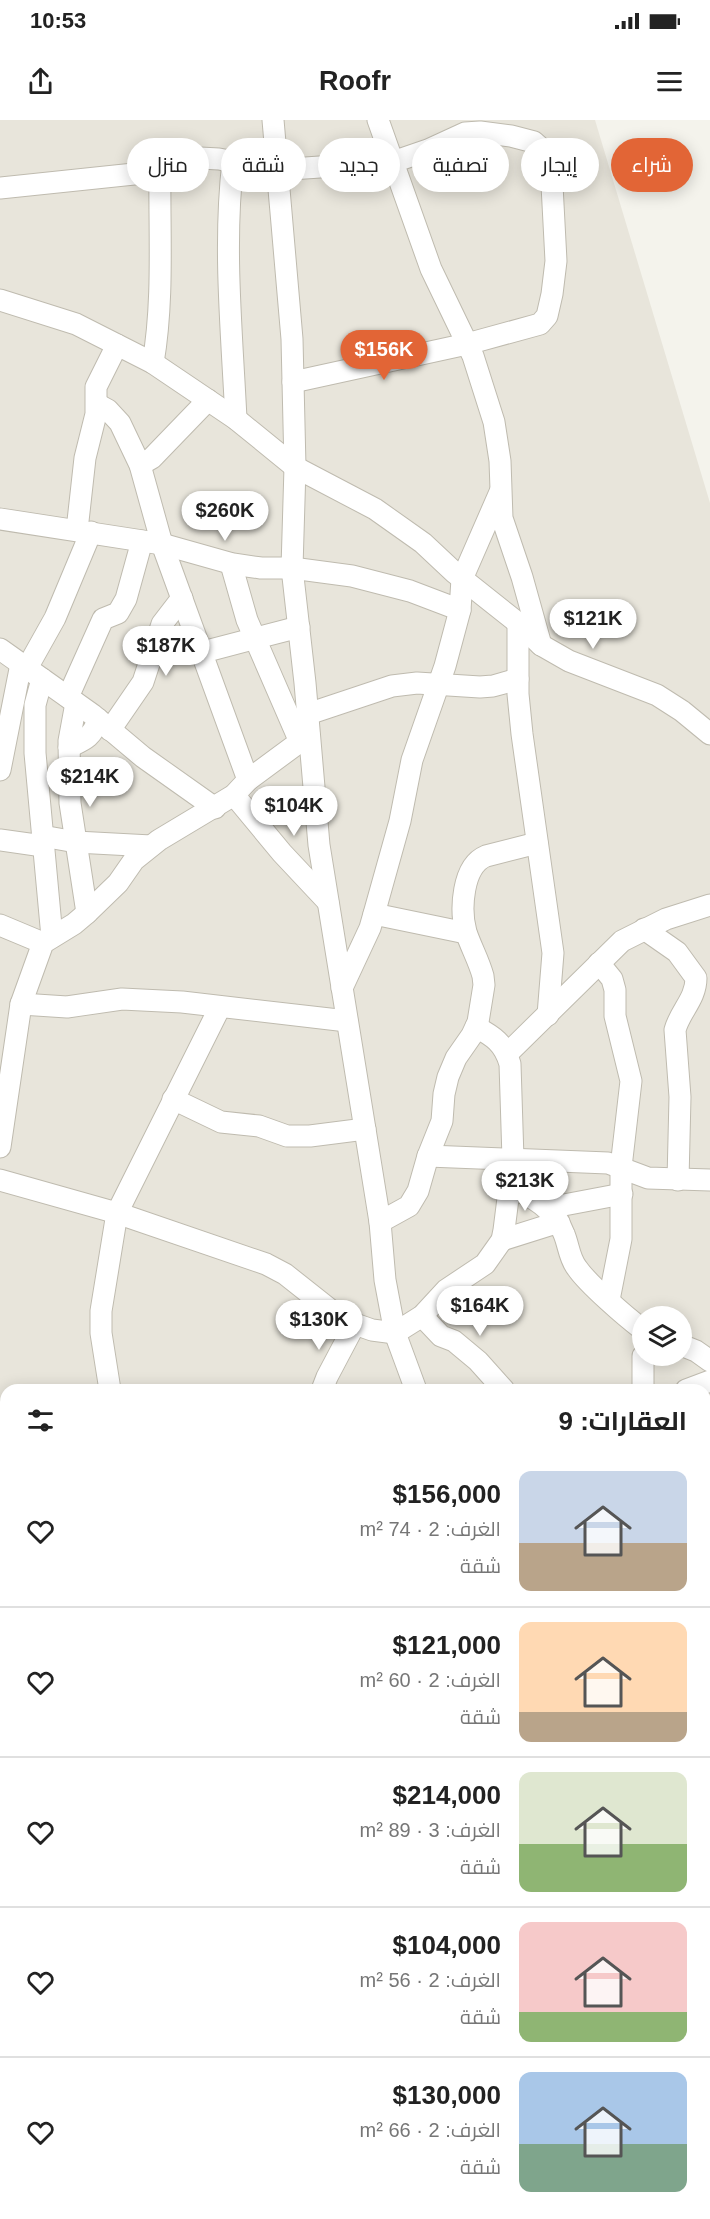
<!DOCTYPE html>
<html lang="ar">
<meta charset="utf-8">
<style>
body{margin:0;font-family:Arial,Cairo,sans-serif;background:#f6f6f6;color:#222;direction:rtl;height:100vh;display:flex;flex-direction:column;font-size:22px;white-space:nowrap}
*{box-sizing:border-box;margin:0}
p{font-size:20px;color:#767676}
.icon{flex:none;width:33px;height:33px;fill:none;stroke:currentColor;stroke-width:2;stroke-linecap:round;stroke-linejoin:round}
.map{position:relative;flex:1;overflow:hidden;direction:ltr}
.panel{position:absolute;left:0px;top:1264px;width:711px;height:836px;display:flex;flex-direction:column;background:#fff;border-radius:18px 18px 0 0;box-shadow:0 3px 15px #0003;direction:rtl}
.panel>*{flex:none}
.banner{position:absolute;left:18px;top:18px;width:675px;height:54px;direction:rtl;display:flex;gap:12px}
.controls{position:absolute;left:632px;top:1186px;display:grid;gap:12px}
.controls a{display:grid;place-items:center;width:60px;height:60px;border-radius:50%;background:#fff;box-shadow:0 3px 15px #0003;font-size:30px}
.price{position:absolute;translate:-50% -51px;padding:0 14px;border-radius:21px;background:#fff;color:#222;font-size:20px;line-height:39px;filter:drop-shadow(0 2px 3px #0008)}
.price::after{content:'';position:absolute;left:50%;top:36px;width:18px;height:14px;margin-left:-9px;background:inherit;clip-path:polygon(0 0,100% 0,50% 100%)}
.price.selected{background:#e26536;color:#fff}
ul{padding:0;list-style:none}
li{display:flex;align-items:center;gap:18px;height:150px;padding:0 24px}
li+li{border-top:2px solid #e0e0e0}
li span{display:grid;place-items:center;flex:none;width:168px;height:120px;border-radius:12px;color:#555}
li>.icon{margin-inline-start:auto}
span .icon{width:72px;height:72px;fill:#fffc;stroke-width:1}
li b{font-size:26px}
h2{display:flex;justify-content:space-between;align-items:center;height:72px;padding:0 24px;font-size:26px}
.pill{padding:0 21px;border-radius:27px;background:#fff;box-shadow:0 3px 15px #0003;font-size:21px;line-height:54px}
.pill.selected{background:#e26536;color:#fff}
.status{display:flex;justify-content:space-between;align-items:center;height:42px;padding:0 30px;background:#fff;direction:ltr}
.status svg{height:16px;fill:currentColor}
header{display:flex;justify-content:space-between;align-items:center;height:78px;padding:0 24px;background:#fff;font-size:27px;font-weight:600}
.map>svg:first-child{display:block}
.residential{fill:#e8e5db;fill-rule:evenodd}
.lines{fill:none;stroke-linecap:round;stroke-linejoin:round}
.minor-casing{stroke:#bfbbaf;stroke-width:23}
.minor{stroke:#fff;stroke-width:21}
</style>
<div class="status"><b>10:53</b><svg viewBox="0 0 49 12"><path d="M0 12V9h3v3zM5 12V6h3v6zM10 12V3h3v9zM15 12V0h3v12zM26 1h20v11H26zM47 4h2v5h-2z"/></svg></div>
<header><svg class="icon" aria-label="menu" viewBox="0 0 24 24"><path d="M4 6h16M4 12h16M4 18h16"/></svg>Roofr<svg class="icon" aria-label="share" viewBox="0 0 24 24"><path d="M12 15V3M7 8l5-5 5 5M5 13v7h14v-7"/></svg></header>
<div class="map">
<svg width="710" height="2099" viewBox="0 0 710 2099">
<rect width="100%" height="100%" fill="#f4f3ec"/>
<path class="residential" d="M0 0H595L710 383V2099H0ZM642 1197H681V1236H642ZM6 1270H705V2094H6Z"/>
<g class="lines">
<g class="minor-casing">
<g id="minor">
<polyline points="273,0 292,219 295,347 292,448 305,563 319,725 380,1102 385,1160 395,1213 416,1270"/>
<polyline points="378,0 431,149 473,236 494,302 500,341 502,398 522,457 541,525"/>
<path d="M233 41C223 127 232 214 236 299"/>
<polyline points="0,68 134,54 200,38 219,39 276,50 393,42 428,30 465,13 480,12 511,16 534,22 543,30 551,46 556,141 552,174 547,196 540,204 467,224 293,262"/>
<polyline points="0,180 76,204 153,243 236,299 295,347 375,389 423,423 455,453 518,503 541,525 569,541 657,575 682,591 710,614"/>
<path d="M153 243C164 179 159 112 160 47"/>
<polyline points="97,284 108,290 120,303 140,345 162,424 248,660"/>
<polyline points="140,345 152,338 208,280"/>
<polyline points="0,399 162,424 233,444 261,448 292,448 352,456 410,471 460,490 462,459 500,372"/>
<polyline points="77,410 85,338 96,294 96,267 117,225"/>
<polyline points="231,444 247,500 300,622"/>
<polyline points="518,503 518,574 522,614 553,833 548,895"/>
<polyline points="0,529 93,595 143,637 215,688"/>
<polyline points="203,532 299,507"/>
<polyline points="27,548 55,498 91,412"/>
<polyline points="42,559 35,585 35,633 52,817"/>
<polyline points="68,577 103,499 118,493 126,479 142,421"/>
<polyline points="76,583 69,621 70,683 87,793"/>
<polyline points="308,594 392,566 417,563 480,567 493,566 518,559"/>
<polyline points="110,610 143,562 162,504 182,478"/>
<path d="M69 627C84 620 93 617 98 599"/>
<polyline points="0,650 21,544"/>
<polyline points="234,675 282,733 328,782"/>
<polyline points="42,716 76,722 151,726"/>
<polyline points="0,720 43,726"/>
<polyline points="374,794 466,813"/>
<polyline points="0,805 43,823"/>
<path d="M644 809 677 832 696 858C696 879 680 891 675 910L680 977 678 1060"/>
<polyline points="599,843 612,859 615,870 615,896 631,961 621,1047 621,1119 609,1180"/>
<polyline points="342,868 370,808 374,794 400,701 412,640 445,546 460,490"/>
<polyline points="21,884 67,887 122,879 182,882 347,901"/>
<polyline points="507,934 622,821 666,799 710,785"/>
<polyline points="173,979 221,1002 259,1006 287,1016 310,1016 365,1009"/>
<polyline points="0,1027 21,884 43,823 74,804 87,793 118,763 134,740 159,720 234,675 248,660 309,615"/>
<polyline points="428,1036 608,1043 648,1058 710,1060"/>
<path d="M0 1060 117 1093 266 1144 285 1154 333 1192 355 1204 372 1210 395 1213 422 1196 446 1170 485 1144 502 1120 504 1110 513 1039 510 944C504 923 493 916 476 907"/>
<path d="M510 1066C532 1077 555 1089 564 1114 569 1126 569 1138 577 1148 588 1164 626 1197 642 1209"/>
<polyline points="548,1088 622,1074"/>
<path d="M380 1102 409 1086 418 1071 428 1036 442 1001 444 974 448 957 456 938 472 915 478 902 484 865 483 856C479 841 471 827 466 812 460 790 462 746 486 736L537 723"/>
<polyline points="502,1120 559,1102"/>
<polyline points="422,1196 441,1216 454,1221 478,1241 504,1270"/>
<polyline points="681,1225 696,1231 710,1241"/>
<polyline points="110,1270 101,1213 101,1191 117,1093 220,887"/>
<polyline points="322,1270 327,1257 355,1204"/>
<polyline points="643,1270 643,1236"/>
<polyline points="686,1270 710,1261"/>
<polyline points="705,1316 710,1316"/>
<polyline points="0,1381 6,1382"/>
<polyline points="710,1426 708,1484 710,1517"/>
<polyline points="0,1471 6,1472"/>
<polyline points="0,1530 6,1533"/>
<polyline points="0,1606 6,1607"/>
<polyline points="705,1649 710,1611"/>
<polyline points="0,1873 6,1869"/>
<polyline points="705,1926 710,1927"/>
<polyline points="705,2045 710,2045"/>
<polyline points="0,2081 6,2080"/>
<polyline points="97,2094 119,2099"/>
<polyline points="355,2094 379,2095"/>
<polyline points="64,2099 64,2094"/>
<polyline points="167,2099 169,2094 174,2099"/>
<polyline points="299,2099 299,2094"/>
<polyline points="472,2099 473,2094"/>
<polyline points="594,2099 596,2094"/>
</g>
</g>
<use href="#minor" class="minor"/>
</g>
</svg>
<div class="controls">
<a><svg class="icon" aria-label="layers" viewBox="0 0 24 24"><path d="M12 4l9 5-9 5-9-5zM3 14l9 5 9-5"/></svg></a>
</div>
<b class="price selected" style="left:384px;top:261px">$156K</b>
<b class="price" style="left:225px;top:422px">$260K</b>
<b class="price" style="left:593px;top:530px">$121K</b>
<b class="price" style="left:166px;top:557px">$187K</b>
<b class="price" style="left:90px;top:688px">$214K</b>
<b class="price" style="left:294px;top:717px">$104K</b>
<b class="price" style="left:525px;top:1092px">$213K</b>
<b class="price" style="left:480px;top:1217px">$164K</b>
<b class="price" style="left:319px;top:1231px">$130K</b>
<div class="banner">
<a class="pill selected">شراء</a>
<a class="pill">إيجار</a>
<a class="pill">تصفية</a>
<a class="pill">جديد</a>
<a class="pill">شقة</a>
<a class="pill">منزل</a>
</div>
<section class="panel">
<h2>العقارات: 9<svg class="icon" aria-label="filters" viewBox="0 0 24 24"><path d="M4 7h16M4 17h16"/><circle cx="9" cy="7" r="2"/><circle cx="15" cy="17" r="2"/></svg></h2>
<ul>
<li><span style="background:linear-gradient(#c9d6e8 60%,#b9a48a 0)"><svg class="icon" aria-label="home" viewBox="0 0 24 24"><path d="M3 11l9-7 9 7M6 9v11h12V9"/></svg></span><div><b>$156,000</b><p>الغرف: 2 · 74 m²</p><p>شقة</p></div><svg class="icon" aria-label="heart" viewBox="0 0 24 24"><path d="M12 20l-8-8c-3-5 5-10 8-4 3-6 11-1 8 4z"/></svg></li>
<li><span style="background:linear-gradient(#ffd9b3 75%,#b9a48a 0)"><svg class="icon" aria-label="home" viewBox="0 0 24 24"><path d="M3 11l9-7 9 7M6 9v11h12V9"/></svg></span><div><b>$121,000</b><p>الغرف: 2 · 60 m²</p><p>شقة</p></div><svg class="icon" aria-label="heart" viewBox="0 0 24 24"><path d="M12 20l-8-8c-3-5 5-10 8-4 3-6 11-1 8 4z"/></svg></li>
<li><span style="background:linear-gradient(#dfe7d0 60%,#8fb573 0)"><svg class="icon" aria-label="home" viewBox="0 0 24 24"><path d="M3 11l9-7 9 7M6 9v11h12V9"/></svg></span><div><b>$214,000</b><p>الغرف: 3 · 89 m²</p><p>شقة</p></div><svg class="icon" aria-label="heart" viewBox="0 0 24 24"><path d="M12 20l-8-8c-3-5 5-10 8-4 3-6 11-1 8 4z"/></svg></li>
<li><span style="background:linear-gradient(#f6c9c9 75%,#8fb573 0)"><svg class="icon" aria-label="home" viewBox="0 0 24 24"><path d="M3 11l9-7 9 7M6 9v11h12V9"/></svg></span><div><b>$104,000</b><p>الغرف: 2 · 56 m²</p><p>شقة</p></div><svg class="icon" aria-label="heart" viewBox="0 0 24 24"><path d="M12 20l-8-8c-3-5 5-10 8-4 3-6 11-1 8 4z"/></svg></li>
<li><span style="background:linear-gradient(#a9c7e8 60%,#7fa58c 0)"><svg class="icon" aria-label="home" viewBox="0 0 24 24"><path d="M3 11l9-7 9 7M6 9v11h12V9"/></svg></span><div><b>$130,000</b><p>الغرف: 2 · 66 m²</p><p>شقة</p></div><svg class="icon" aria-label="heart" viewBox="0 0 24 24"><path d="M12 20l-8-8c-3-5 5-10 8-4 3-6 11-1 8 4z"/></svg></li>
</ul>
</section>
</div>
